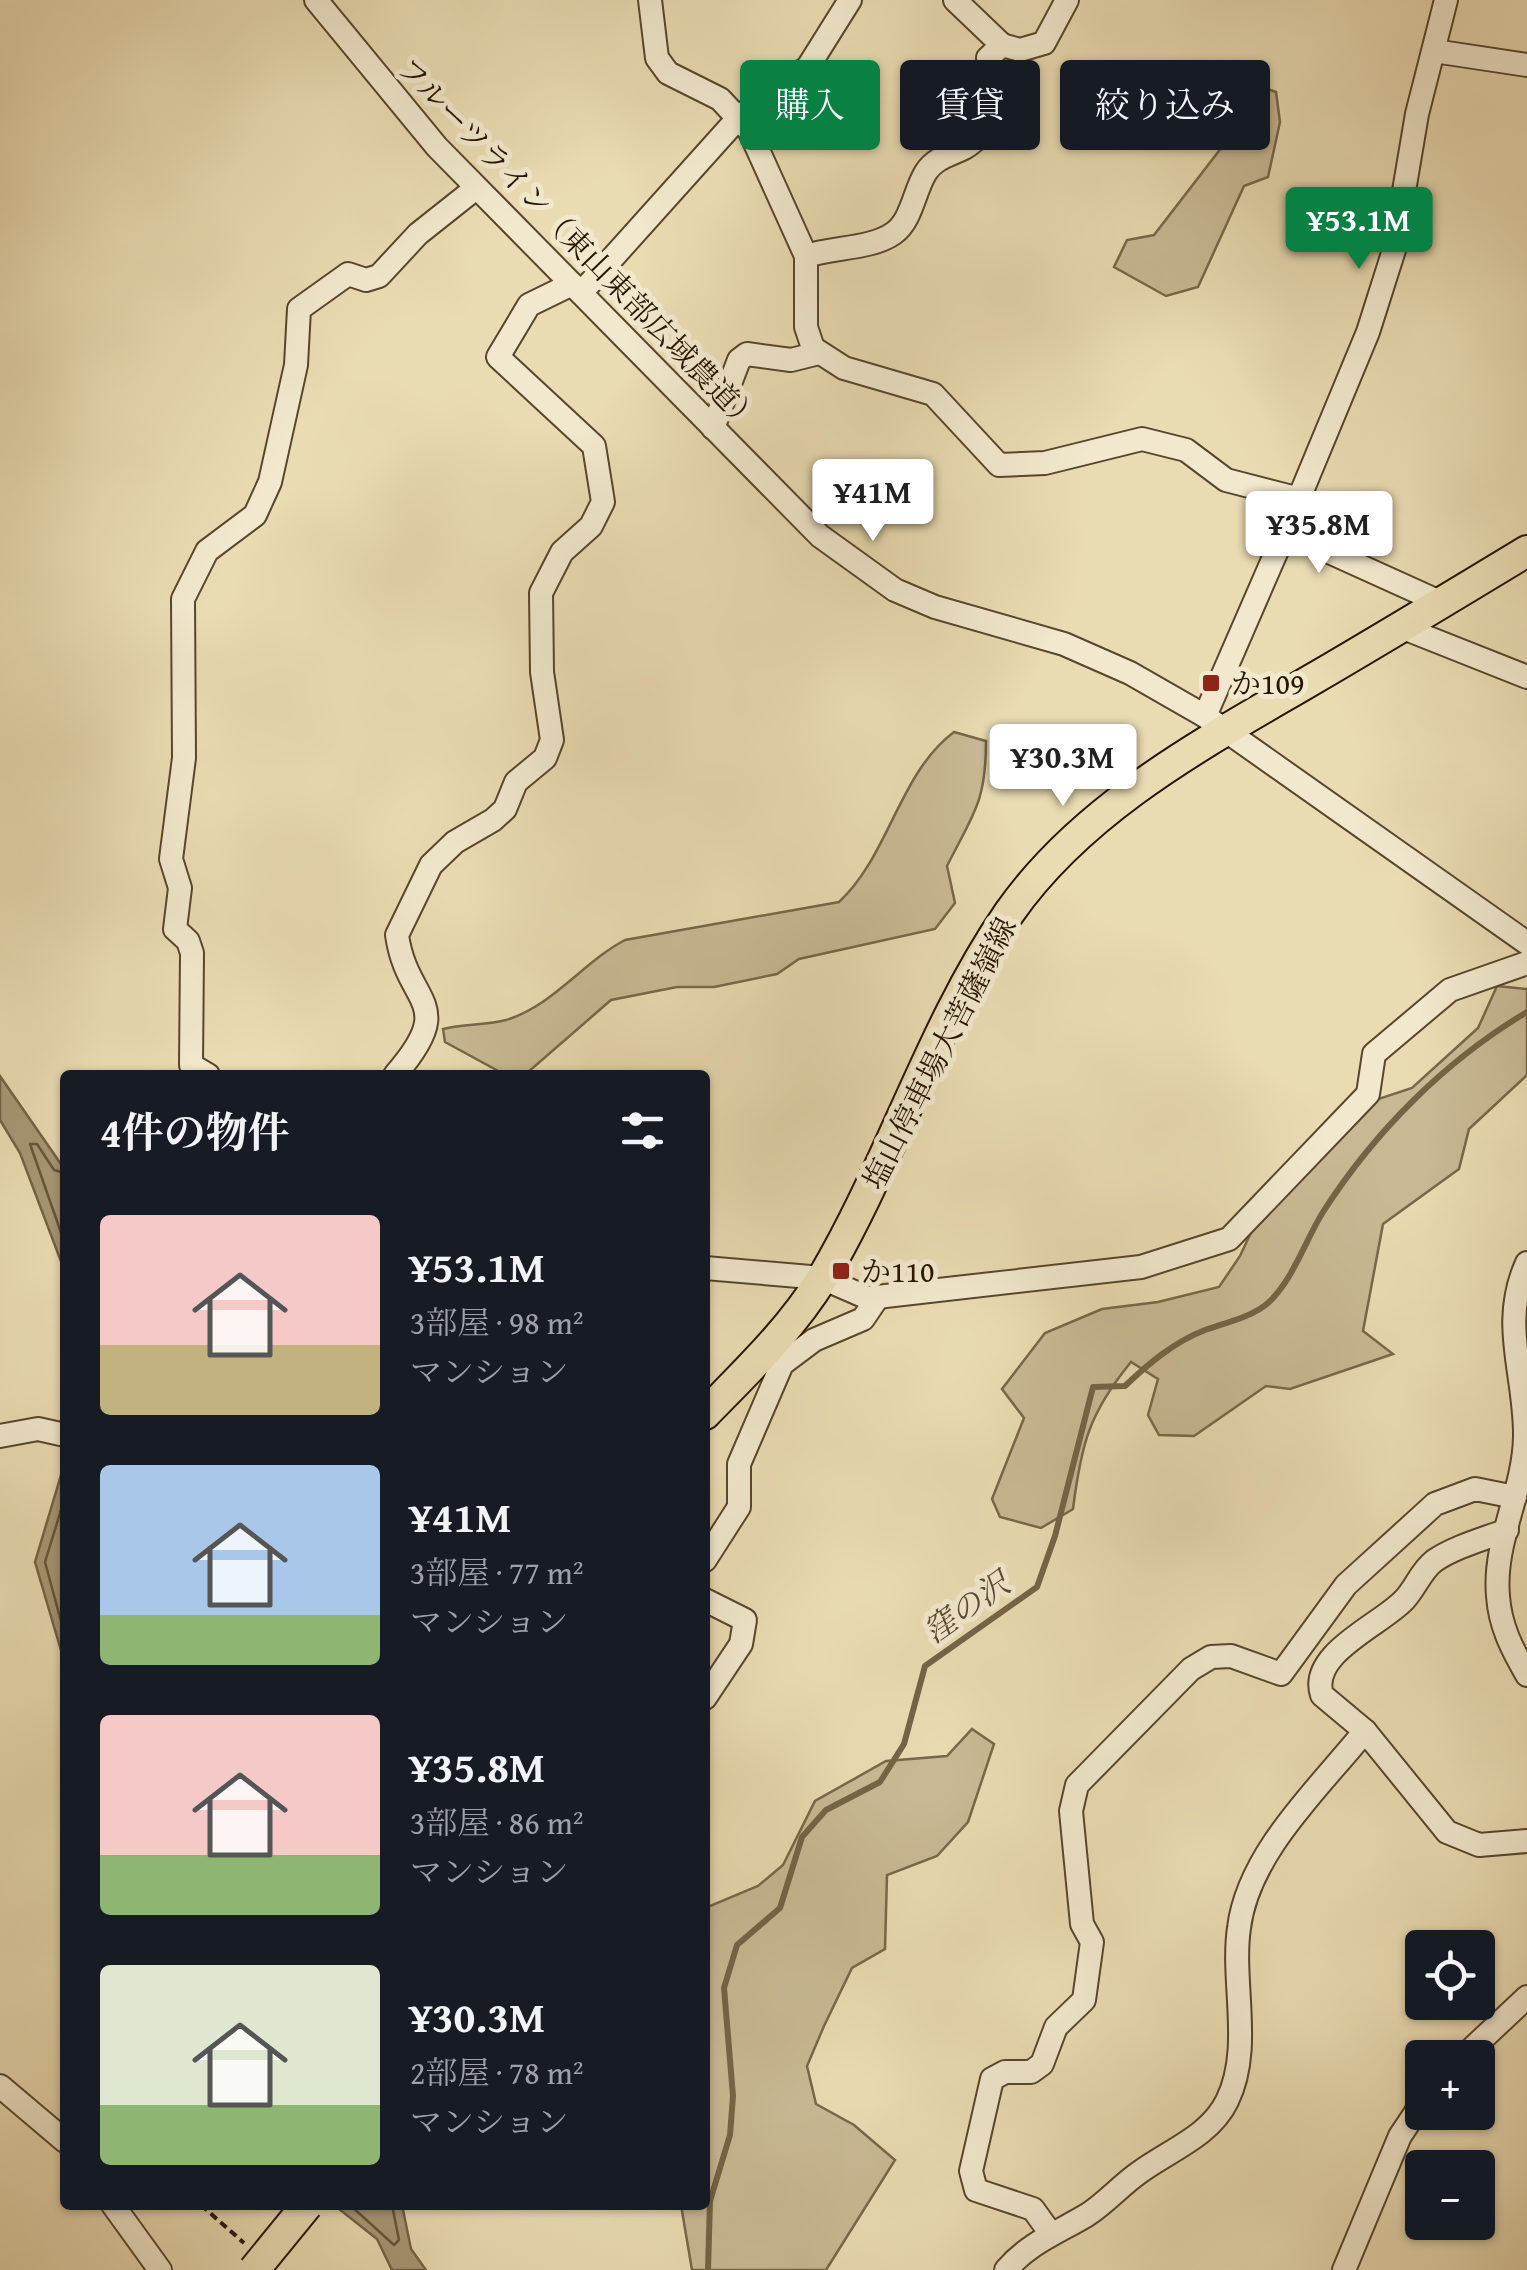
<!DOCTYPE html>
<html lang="ja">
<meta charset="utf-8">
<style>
body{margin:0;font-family:"Gentium Book Plus","Noto Serif JP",serif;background:#242831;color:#f1f3f6;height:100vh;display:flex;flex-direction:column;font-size:38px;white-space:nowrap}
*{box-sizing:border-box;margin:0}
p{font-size:32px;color:#9ea1a6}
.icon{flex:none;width:55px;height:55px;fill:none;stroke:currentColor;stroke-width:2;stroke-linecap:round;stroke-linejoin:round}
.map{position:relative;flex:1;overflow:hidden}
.drawer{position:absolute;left:60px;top:1070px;width:650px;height:1140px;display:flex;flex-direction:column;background:#171b24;border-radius:10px;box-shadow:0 2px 8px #0004}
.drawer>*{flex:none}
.hud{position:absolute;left:740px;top:60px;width:635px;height:90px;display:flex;gap:20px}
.tools{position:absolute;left:1405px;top:1930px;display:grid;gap:20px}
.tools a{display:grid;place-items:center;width:90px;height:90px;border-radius:10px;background:#171b24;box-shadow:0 2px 8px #0004;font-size:50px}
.price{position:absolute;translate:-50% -85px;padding:0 22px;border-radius:10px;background:#fff;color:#222;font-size:32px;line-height:65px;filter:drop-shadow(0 2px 5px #0008)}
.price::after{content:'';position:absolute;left:50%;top:60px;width:30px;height:22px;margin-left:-15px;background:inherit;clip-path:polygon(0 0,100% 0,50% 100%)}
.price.active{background:#0b8043;color:#fff}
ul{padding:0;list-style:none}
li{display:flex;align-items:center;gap:30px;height:250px;padding:0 40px}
li span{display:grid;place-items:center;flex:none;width:280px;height:200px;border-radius:10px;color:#555}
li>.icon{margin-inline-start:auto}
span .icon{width:120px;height:120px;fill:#fffc;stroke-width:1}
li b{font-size:42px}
h2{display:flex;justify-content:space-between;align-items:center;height:120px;padding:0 40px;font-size:42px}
.chip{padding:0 35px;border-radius:10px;background:#171b24;box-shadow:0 2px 8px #0004;font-size:35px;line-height:90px}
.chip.active{background:#0b8043;color:#fff}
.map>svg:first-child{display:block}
.green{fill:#c8b994;stroke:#78674a;stroke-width:2.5}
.water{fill:#a79875;stroke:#746446;stroke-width:2.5}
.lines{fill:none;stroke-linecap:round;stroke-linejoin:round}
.shore{stroke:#67563a;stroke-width:2.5}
.stream{stroke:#746446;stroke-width:6}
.minor-casing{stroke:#58462c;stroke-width:26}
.major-casing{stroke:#271500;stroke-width:34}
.path{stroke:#271500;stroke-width:4;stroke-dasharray:8 5;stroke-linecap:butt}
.minor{stroke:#f1e8cd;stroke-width:22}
.major{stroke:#e9dbb2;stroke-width:30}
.major-bridge-casing{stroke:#271500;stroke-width:34;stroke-linecap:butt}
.major-bridge{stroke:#e9dbb2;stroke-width:30}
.poi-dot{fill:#8f2418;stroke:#f1e8cd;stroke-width:4}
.labels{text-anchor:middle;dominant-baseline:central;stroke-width:10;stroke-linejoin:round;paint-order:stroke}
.street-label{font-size:30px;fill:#271500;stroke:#f1e8cd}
.poi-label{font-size:30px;fill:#271500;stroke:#f1e8cd;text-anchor:start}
.water-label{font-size:32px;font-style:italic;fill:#5a492f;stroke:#f1e8cd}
</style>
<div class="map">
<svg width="1527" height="2270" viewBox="0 0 1527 2270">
<rect width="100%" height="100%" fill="#e9dbb2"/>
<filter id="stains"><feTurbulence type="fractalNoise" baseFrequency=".002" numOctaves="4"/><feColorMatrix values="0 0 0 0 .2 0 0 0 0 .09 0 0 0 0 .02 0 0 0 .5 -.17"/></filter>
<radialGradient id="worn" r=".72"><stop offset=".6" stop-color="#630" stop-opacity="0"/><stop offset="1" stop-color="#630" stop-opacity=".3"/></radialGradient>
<g class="green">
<polygon points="1251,83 1276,92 1280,122 1268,177 1244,186 1198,287 1166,296 1114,267 1127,240 1154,235 1225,143"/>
<path d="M954 732 986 741C986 803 973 814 947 866L955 903 935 929 799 959 777 974 714 987H677L611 1000 527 1073H502L445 1042 443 1029C464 1024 487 1025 506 1020 553 1006 583 962 625 940L839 902C889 856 899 773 954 732Z"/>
<path d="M1497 986 1527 989V1075L1469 1129 1459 1169 1383 1224 1363 1331 1393 1354 1290 1389 1266 1386 1194 1436 1159 1435 1148 1415 1158 1379 1131 1362C1089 1413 1081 1445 1073 1509L1041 1528 1000 1517 992 1499 1024 1418 1002 1389 1045 1333 1102 1309 1158 1302 1219 1287 1240 1256 1262 1209 1366 1103 1412 1088 1478 1028Z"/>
<polygon points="972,1729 994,1744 968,1822 937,1856 887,1875 885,1949 852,1968 824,2026 807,2066 816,2104 854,2125 895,2160 826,2270 692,2270 681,2205 705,2205 705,1908 758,1886 783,1865 815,1801 886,1761 947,1756"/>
</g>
<g class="water">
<polygon points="0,1076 65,1170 65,1272 20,1153 0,1120"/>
<polygon points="65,1441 65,1664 35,1562 61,1475"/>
<polygon points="334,2205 402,2205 411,2249 426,2270 392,2270 377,2239"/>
</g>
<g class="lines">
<g class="shore">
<polyline points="65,1173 54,1170 37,1144 30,1144 65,1244"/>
<polyline points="65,1497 45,1562 65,1636"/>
<polyline points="350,2205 394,2245 399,2240 392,2205"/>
</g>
<path class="stream" d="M708 2270 710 2201 730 2135 733 2096 724 1988 737 1945 780 1908 802 1837 826 1810 880 1782 904 1744 925 1666 1037 1587 1055 1536 1093 1387 1125 1386C1148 1364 1174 1342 1205 1330 1225 1323 1252 1317 1268 1303 1293 1280 1305 1241 1323 1212 1375 1131 1445 1061 1527 1012"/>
<g class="minor-casing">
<g id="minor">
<polyline points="316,0 437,147 820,536 895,590 935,607 1064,644 1130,673 1205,716 1527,943"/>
<polyline points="650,0 657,58 668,73 720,99 749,130 806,256 806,327 813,348 844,368 933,394 999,465 1045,463 1142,439 1186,450 1226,480 1296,498"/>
<polyline points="955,0 1002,45"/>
<polyline points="1434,51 1527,65"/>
<path d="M806 256C833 247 872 249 894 233 912 220 914 191 926 172 935 158 950 155 964 148 997 130 991 89 988 58L1002 45 1020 50 1044 43 1067 0"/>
<polyline points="581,293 740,116 808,67 850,0"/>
<polyline points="713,428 739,360 747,354 791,360 819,353"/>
<polyline points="1442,603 1285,532 1368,332 1394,250 1417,114 1446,0"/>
<polyline points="1401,627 1527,677"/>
<polyline points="1205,716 1285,532"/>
<polyline points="208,1075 191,1065 192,953 188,941 175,929 180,888 171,859 184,758 183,599 207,551 255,515 270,482 296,365 299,309 348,274 366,280 379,276 418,234 476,188"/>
<path d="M395 1075C459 1001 407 1006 397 935L431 865 455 842 493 820 505 809 516 782 545 758 552 740 542 672 541 593 562 552 591 526 603 502 594 446 498 357 529 305 572 284"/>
<path d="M1527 1263C1499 1324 1526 1375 1525 1437 1524 1491 1493 1542 1498 1596 1500 1626 1512 1649 1527 1675"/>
<polyline points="705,1268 822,1278 868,1298 1141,1267 1229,1239 1368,1094 1374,1054 1450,990 1527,963"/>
<polyline points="0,1436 38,1429 65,1435"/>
<path d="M1507 1530C1484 1539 1454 1547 1434 1561 1421 1571 1416 1587 1405 1599 1383 1624 1308 1653 1322 1695L1365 1731 1447 1832 1479 1845 1527 1841"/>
<polyline points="705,1560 739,1507 739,1464 782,1364 814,1340 863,1319 878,1297"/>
<polyline points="705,1600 745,1620 741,1644 705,1698"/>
<polyline points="1462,2058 1527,1997"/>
<polyline points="0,2086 65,2141"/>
<polyline points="113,2205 160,2270"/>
<polyline points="1051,2234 1033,2209 976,2190 971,2171 992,2079 1005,2072 1031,2072 1042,2064 1056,2027 1084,2000 1092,1942 1082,1924 1071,1811 1077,1785 1191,1669 1211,1657 1231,1656 1281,1674 1346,1585 1435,1504 1475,1489 1515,1497"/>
<path d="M1006 2270C1029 2243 1057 2233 1087 2215 1106 2203 1121 2185 1140 2172 1170 2150 1210 2136 1227 2101 1253 2049 1231 1982 1239 1928 1248 1853 1320 1787 1365 1731"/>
<polyline points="1344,2270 1400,2136 1422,2103"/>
</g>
</g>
<g class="major-casing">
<path id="major" d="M705 1414C747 1371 792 1328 823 1277 892 1160 932 1025 1009 913 1083 807 1204 743 1313 679 1385 637 1456 594 1527 551"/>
</g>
<polyline class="path" points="201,2205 244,2243"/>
<use href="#minor" class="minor"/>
<use href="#major" class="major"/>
<g class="major-bridge-casing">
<polyline id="major-bridge" points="254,2270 307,2205"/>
</g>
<use href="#major-bridge" class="major-bridge"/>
</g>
<g class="poi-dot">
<rect x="1201" y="673" width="20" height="20" rx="5"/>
<rect x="831" y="1261" width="20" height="20" rx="5"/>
</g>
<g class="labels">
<g class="street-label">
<text transform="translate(579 244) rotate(46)">フルーツライン（東山東部広域農道）</text>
<text transform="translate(939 1053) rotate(-63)">塩山停車場大菩薩嶺線</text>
</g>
<g class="poi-label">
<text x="1231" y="683">か109</text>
<text x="861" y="1271">か110</text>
</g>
<g class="water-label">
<text transform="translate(966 1607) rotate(-35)">窪の沢</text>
</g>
</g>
<rect width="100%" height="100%" filter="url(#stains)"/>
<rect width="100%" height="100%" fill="url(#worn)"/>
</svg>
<div class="tools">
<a><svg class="icon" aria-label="locate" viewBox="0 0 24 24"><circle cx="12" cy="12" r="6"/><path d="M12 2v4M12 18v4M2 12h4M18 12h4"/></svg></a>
<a>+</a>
<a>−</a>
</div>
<b class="price active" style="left:1359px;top:272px">¥53.1M</b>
<b class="price" style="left:873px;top:544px">¥41M</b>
<b class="price" style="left:1319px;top:576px">¥35.8M</b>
<b class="price" style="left:1063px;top:809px">¥30.3M</b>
<div class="hud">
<a class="chip active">購入</a>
<a class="chip">賃貸</a>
<a class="chip">絞り込み</a>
</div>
<section class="drawer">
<h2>4件の物件<svg class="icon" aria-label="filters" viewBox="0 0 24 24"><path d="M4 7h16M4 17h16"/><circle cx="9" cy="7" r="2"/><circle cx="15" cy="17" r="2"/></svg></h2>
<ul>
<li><span style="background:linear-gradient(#f6c9c9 65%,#c2b280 0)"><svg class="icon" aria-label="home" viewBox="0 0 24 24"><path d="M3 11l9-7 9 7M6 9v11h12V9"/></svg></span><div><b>¥53.1M</b><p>3部屋 · 98 m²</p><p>マンション</p></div></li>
<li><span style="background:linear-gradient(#a9c7e8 75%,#8fb573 0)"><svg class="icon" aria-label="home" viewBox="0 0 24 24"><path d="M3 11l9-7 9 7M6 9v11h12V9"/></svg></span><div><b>¥41M</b><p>3部屋 · 77 m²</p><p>マンション</p></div></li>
<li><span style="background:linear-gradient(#f6c9c9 70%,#8fb573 0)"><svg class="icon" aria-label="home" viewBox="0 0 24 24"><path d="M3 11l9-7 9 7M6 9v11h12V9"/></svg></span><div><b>¥35.8M</b><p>3部屋 · 86 m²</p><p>マンション</p></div></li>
<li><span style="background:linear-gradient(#dfe7d0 70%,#8fb573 0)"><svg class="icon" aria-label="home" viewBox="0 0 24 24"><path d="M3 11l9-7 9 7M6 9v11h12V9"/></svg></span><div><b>¥30.3M</b><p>2部屋 · 78 m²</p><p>マンション</p></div></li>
</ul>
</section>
</div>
